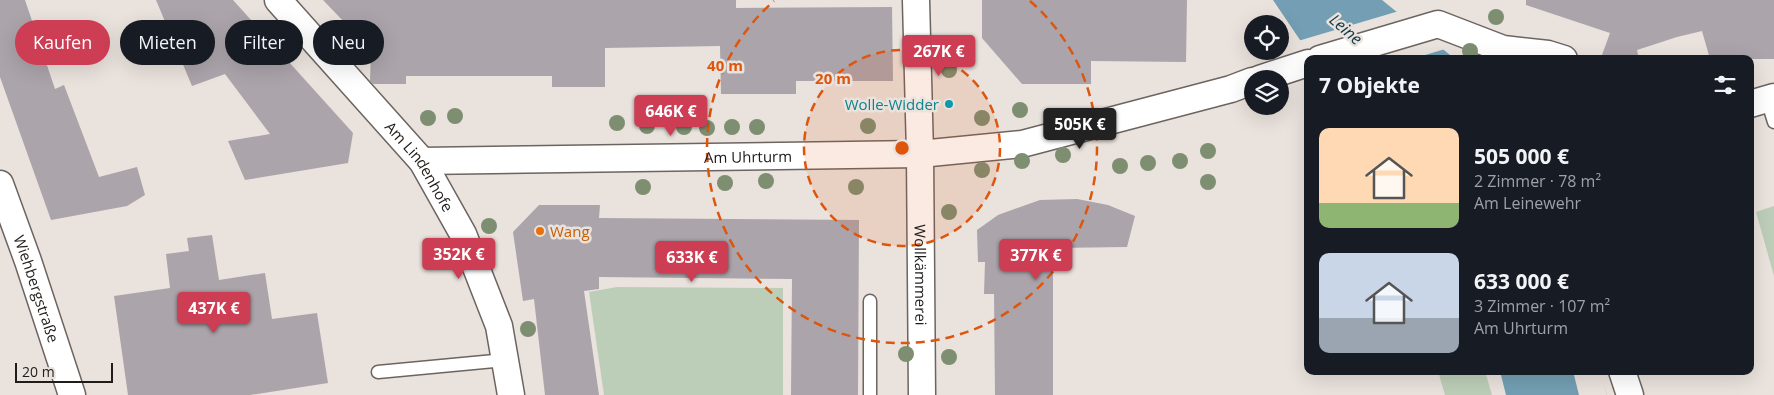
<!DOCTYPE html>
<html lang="de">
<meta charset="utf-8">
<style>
body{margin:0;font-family:"Open Sans",sans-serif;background:#20242c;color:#f1f3f6;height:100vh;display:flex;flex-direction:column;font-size:19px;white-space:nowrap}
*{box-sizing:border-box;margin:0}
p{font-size:16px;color:#9ea1a6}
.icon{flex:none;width:28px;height:28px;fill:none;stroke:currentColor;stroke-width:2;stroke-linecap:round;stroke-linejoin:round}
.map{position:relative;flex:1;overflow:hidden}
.drawer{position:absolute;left:1304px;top:55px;width:450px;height:320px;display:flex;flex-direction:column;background:#171b24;border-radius:10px;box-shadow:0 5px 20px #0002}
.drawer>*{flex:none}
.hud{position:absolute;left:15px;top:20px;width:475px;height:45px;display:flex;gap:10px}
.controls{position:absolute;left:1244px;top:15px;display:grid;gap:10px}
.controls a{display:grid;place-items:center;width:45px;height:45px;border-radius:50%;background:#171b24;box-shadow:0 5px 20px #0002;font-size:25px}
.scale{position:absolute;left:15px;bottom:12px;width:98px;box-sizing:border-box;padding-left:5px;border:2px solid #1f1c1a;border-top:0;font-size:14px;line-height:18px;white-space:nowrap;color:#1f1c1a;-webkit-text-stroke:4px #eae2dc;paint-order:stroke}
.price{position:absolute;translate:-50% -42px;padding:0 11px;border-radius:5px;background:#cd3d54;color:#fff;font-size:16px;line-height:32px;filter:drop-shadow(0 1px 2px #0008)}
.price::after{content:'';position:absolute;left:50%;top:30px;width:15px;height:11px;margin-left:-8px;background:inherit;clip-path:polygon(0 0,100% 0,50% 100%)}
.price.selected{background:#222;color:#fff}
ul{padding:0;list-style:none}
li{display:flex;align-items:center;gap:15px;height:125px;padding:0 15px}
li span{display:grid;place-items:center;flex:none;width:140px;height:100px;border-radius:10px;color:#555}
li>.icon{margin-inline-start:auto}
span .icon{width:60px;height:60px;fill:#fffc;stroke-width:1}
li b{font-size:21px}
h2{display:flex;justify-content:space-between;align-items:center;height:60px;padding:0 15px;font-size:21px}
.pill{padding:0 18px;border-radius:22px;background:#171b24;box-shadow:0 5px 20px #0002;font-size:18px;line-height:45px}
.pill.selected{background:#cd3d54;color:#fff}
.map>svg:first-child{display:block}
.green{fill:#bdceb8}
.water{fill:#739eb3}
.pier{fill:#eae2dc}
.building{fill:#aba4aa}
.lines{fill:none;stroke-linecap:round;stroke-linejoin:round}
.lane-casing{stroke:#6c6460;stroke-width:15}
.street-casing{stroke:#6c6460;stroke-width:29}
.lane{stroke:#fff;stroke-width:12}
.street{stroke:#fff;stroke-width:26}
.tree{fill:#7d8e71}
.ring{fill:none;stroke:#de560d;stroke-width:2.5;stroke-dasharray:9 6}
.culture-dot{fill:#0f9aa8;stroke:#eae2dc;stroke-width:2}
.food-dot{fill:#e8710a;stroke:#eae2dc;stroke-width:2}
.labels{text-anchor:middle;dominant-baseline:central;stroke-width:5;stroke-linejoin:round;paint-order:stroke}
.culture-label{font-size:15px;fill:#0d838f;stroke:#eae2dc;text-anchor:end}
.street-label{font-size:15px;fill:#1f1c1a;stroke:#eae2dc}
.food-label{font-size:15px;fill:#c56008;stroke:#eae2dc;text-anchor:start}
.water-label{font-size:16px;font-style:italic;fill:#103647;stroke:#eae2dc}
.centre{fill:#de560d;stroke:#eae2dc;stroke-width:2.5}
.ring-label{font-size:15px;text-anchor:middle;font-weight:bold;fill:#de560d;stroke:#eae2dc;stroke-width:5;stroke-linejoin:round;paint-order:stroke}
</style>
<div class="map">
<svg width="1774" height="395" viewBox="0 0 1774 395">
<rect width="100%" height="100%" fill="#eae2dc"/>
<g class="green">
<polygon points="1774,206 1774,276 1756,212"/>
<polygon points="617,287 783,288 783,395 604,395 589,292"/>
<polygon points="1438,371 1485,371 1492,395 1445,395"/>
</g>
<g class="water">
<polygon points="1273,0 1382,0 1455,59 1321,59 1300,40"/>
<polygon points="1500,371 1599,371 1607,395 1506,395"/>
</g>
<g class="pier">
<polygon points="1399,11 1435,39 1445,49 1412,59 1318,59 1298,41"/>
<polygon points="1573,371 1600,371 1607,395 1579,395"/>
</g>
<g class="building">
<polygon points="0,0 25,0 55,89 64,85 99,177 137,167 145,195 127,206 51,220 0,77"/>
<polygon points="156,0 233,0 353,133 348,163 245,180 228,141 270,134 225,74 192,86"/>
<polygon points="323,0 736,0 736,8 892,7 893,81 796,81 796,94 721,94 720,46 605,48 605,87 552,87 552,76 406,76 406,84 373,84 370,81 371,50"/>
<polygon points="982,0 1187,0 1186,62 1091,61 1091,84 1022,84 982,38"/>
<polygon points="1526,0 1774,0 1774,59 1710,59 1702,31 1677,37 1637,50 1639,59 1618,59 1602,55 1610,33 1526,5"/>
<polygon points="1077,199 1108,205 1135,216 1127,247 1053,248 1053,395 995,395 994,294 984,294 985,262 978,262 977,230 998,215 1040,200"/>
<polygon points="539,205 600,205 599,218 859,220 858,395 791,395 792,279 599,277 599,289 584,291 599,395 545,395 534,299 523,301 513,232"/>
<polygon points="212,235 219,280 265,273 272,319 317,313 328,383 250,395 128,395 114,296 170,288 166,254 189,251 187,238"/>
</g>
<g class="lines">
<g class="lane-casing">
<g id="lane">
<polyline points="1767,99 1774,122"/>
<polyline points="870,301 870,395"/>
<polyline points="378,372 505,360"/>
</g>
</g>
<g class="street-casing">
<g id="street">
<path id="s1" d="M278 0 422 161 463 234 499 326 511 395"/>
<path id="s2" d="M916 0 920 154 922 395"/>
<polyline points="1320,59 1438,24 1503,49 1548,54 1564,59"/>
<polyline points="1259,79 1308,63"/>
<polyline points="1750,104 1774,97"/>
<path id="s3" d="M422 161 920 154 1022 144 1231 89 1252 81"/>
<path id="s4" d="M0 184 28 261 72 395"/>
<polyline points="1622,371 1630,395"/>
</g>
</g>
<use href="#lane" class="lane"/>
<use href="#street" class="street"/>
</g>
<g class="tree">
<circle cx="1496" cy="17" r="8"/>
<circle cx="1470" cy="51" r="8"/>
<circle cx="949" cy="70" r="8"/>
<circle cx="1020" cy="110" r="8"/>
<circle cx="455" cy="116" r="8"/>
<circle cx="428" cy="118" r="8"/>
<circle cx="982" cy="118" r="8"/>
<circle cx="617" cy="123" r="8"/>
<circle cx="647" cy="126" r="8"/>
<circle cx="868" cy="126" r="8"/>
<circle cx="684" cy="127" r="8"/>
<circle cx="732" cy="127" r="8"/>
<circle cx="757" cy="127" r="8"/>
<circle cx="707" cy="128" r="8"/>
<circle cx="1208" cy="151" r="8"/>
<circle cx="1063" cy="155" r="8"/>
<circle cx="1022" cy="161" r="8"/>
<circle cx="1180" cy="161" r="8"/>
<circle cx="1148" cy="163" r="8"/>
<circle cx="1120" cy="166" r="8"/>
<circle cx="982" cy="170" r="8"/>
<circle cx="766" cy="181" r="8"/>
<circle cx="1208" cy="182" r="8"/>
<circle cx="725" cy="183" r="8"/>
<circle cx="643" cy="187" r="8"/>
<circle cx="856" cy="187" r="8"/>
<circle cx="949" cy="212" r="8"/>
<circle cx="489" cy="226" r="8"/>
<circle cx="528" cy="329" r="8"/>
<circle cx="906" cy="354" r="8"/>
<circle cx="949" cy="357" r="8"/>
</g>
<circle cx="902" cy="148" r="98" fill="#de560d" fill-opacity=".12"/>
<g class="ring">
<circle cx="902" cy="148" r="98"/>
<path d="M1030 1A195 195 0 1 1 774 1"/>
</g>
<circle class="culture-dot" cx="949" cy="104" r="5"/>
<circle class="food-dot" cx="540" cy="231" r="5"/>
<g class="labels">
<g class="culture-label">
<text x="939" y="104">Wolle-Widder</text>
</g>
<g class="street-label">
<text stroke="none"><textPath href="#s3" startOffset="326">Am Uhrturm</textPath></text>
<text stroke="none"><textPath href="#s1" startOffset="219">Am Lindenhofe</textPath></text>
<text stroke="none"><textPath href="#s2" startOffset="275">Wollkämmerei</textPath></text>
<text stroke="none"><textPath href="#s4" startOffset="111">Wiehbergstraße</textPath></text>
</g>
<g class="food-label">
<text x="550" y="231">Wang</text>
</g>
<g class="water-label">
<text transform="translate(1346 29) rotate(41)">Leine</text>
</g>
</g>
<circle cx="902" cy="148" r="8" class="centre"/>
<g class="ring-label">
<text x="725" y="71">40 m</text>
<text x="833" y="84">20 m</text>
</g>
</svg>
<div class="controls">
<a><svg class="icon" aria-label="locate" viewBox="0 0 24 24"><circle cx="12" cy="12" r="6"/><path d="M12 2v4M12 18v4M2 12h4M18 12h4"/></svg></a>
<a><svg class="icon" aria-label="layers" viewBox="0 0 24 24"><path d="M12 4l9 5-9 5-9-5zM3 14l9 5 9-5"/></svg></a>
</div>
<div class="scale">20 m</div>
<b class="price" style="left:939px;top:77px">267K €</b>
<b class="price" style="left:671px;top:137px">646K €</b>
<b class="price selected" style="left:1080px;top:150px">505K €</b>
<b class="price" style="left:459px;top:280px">352K €</b>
<b class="price" style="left:1036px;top:281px">377K €</b>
<b class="price" style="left:692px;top:283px">633K €</b>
<b class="price" style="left:214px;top:334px">437K €</b>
<div class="hud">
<a class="pill selected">Kaufen</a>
<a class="pill">Mieten</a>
<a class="pill">Filter</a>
<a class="pill">Neu</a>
</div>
<section class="drawer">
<h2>7 Objekte<svg class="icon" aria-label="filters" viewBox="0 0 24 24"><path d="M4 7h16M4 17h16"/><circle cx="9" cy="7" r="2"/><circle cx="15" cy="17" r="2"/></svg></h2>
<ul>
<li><span style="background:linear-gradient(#ffd9b3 75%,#8fb573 0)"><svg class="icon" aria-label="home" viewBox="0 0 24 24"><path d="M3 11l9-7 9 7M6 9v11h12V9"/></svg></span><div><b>505 000 €</b><p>2 Zimmer · 78 m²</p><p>Am Leinewehr</p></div></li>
<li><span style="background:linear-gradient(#c9d6e8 65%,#9aa5b1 0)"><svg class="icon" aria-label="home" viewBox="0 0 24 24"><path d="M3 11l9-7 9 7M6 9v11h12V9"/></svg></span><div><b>633 000 €</b><p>3 Zimmer · 107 m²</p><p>Am Uhrturm</p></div></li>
</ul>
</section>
</div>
